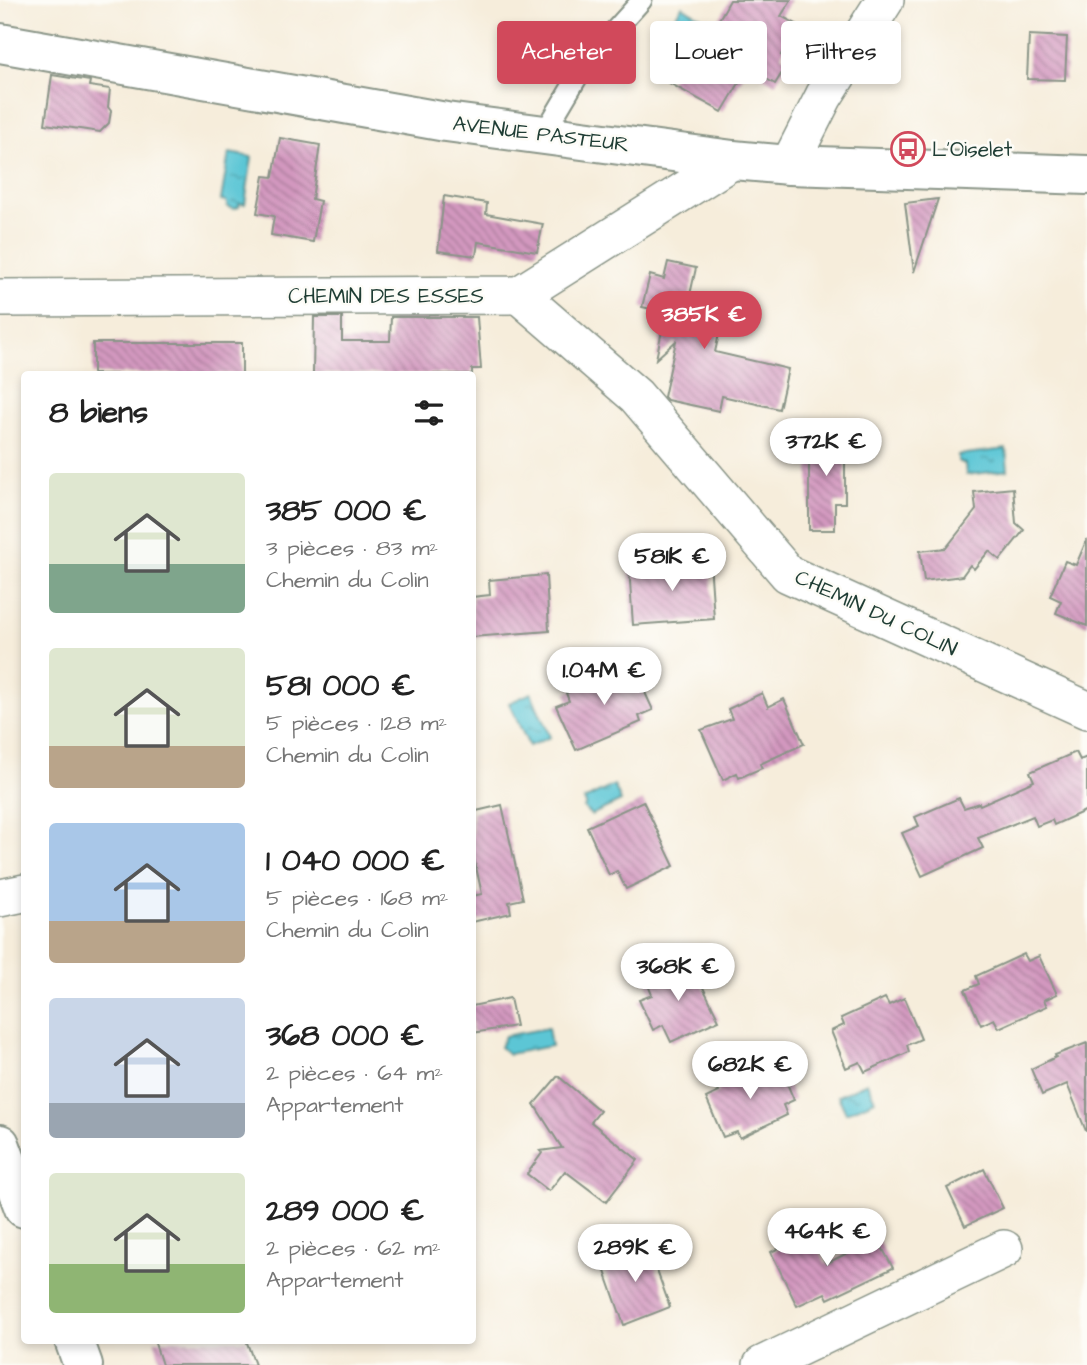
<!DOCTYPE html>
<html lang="fr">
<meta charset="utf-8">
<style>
body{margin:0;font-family:"Architects Daughter",sans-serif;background:#f6f6f6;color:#222;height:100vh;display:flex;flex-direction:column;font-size:26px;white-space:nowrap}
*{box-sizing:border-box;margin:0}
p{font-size:23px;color:#767676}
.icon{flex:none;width:38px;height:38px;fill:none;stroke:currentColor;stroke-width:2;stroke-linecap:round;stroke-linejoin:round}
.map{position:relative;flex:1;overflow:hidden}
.drawer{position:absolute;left:21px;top:371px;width:455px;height:973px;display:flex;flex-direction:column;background:#fff;border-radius:7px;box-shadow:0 4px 10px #0003}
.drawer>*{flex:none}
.guide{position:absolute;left:497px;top:21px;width:485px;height:63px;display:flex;gap:14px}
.price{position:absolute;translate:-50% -60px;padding:0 16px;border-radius:24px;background:#fff;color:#222;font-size:23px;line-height:46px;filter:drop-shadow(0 2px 4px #0008)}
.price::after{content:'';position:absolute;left:50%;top:42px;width:21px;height:16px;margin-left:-10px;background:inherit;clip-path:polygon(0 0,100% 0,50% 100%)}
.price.current{background:#d1495b;color:#fff}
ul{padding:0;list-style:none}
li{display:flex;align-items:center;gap:21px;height:175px;padding:0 28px}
li span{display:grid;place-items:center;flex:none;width:196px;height:140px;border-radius:7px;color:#555}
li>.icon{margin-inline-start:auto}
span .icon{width:84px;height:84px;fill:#fffc;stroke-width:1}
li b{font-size:30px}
h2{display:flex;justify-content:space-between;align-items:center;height:84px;padding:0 28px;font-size:30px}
.chip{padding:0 24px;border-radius:7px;background:#fff;box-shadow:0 4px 10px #0003;font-size:24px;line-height:63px}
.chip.current{background:#d1495b;color:#fff}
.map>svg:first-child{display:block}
.water{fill:url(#water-ripples);stroke:#3d8284;stroke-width:2}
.building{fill:url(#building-back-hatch)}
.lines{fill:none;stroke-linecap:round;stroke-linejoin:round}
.lane-casing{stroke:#8a9588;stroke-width:23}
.street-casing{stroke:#8a9588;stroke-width:40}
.secondary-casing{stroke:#8a9588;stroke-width:42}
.lane{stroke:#fff;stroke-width:19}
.street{stroke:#fff;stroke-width:37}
.secondary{stroke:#fff;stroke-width:38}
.labels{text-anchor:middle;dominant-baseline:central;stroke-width:5;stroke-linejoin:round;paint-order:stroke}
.street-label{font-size:21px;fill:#1f3d34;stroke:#fdfcf7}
.poi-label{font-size:21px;fill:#1f3d34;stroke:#fdfcf7;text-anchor:start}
</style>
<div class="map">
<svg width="1087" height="1365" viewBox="0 0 1087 1365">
<defs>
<pattern id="water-ripples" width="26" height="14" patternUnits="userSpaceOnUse" patternTransform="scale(1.75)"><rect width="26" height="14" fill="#5bc6d5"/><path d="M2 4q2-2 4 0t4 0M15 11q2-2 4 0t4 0" fill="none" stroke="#4ba2ae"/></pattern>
<pattern id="building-back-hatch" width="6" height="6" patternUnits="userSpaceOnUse" patternTransform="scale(1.75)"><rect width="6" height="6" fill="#d398bf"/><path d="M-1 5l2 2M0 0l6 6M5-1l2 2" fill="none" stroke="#ab7d9c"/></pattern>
</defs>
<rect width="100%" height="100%" fill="#fdfcf7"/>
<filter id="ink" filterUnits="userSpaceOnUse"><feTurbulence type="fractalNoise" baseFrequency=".0143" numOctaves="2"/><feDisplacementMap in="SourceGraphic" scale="14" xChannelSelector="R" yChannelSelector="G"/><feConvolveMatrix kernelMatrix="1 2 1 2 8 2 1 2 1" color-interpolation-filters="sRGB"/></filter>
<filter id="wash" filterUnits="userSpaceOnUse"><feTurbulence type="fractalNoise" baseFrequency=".00686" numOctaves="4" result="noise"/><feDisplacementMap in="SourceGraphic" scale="28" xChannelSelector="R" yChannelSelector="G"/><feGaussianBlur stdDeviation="1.57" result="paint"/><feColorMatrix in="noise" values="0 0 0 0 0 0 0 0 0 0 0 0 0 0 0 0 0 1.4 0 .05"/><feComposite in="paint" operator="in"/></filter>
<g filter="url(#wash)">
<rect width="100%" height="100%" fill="#f6eddb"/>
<g class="water">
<polygon points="682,6 719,28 709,44 672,22"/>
<polygon points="229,153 252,157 245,204 240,203 239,207 233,209 228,207 226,201 221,200"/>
<polygon points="1006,449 1008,470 966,475 965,464 958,461 958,455"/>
<polygon points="531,693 550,737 529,746 509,703"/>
<polygon points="614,785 621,801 591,815 584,808 586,804 584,800"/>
<polygon points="548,1028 551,1046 509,1054 500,1047 505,1036"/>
<polygon points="867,1083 875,1100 846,1113 838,1096"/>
</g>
<g id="blocks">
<g class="building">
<polygon points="730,0 791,0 781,16 798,25 781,55 790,60 775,84 748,68 722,112 669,83 694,42 703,48"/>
<polygon points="1029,35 1067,37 1065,80 1027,79"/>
<polygon points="52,75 90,81 89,86 110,89 108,107 111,111 109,123 100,132 45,124"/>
<polygon points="280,138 320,145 312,199 320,201 313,242 271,235 274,216 257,213 264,176 273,177"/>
<polygon points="444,196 487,203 486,214 543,224 537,252 478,242 476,256 438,251"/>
<polygon points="938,199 914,272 905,203"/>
<polygon points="668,262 696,268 687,308 723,316 715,352 788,369 779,409 722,396 719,411 667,400 664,397 676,341 656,359 663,326 654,324 656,310 642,307 650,275 664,279"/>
<polygon points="314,317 342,317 342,341 390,341 391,317 477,317 481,369 472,369 472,374 313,374"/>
<rect x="93" y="343" width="149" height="31"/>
<polygon points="845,432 845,503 835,503 835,530 809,530 809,433"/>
<polygon points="1013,488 1016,523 1024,530 1000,560 989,551 974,569 970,565 962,576 924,581 920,551 946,548 976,510 974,492"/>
<polygon points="1087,539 1087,626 1056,613 1061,601 1050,596 1065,561 1076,565"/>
<polygon points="710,561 714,619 633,625 629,567"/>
<polygon points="546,575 549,631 472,637 472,597 490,595 489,580"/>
<polygon points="632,664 653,710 639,716 641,722 576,750 556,706 569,701 566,693"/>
<polygon points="762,693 768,707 784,699 804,744 760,764 762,768 739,778 737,773 723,780 701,730 732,719 728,709"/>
<polygon points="1076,752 1080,760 1087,757 1087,810 1054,825 1052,820 1037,826 1033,816 978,838 983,848 922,876 902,833 919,826 915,817 959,798 964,808 979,803 980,805 1034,781 1030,772"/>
<polygon points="643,801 674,866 626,889 617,871 609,875 587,827"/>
<polygon points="502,805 523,899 509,902 511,913 472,922 472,896 482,894 472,849 472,812"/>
<polygon points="1024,954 1028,961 1039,956 1057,994 1044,1000 1047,1006 999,1028 994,1019 981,1025 965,990 979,984 976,976"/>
<polygon points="690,961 719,1020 671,1042 663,1025 653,1030 639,1000 652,995 646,980"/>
<polygon points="510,998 516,1026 472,1033 472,1006"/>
<polygon points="885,998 889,1005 904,998 921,1039 907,1045 909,1052 865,1072 860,1062 846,1068 831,1031 844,1025 841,1018"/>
<polygon points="1087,1043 1087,1131 1086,1131 1067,1084 1042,1095 1031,1069 1056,1057 1055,1055"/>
<polygon points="761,1064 764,1071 779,1064 794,1100 783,1105 787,1115 740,1138 737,1132 723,1137 706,1098 719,1092 716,1085"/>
<polygon points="558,1076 600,1111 591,1122 638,1160 606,1202 565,1171 549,1191 527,1174 542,1153 540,1151 562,1148 534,1104"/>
<polygon points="984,1169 1003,1208 965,1226 947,1188"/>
<polygon points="811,1232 826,1264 877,1238 893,1268 828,1299 825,1293 797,1306 771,1252"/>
<polygon points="647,1243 670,1307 624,1325 601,1260"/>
<polygon points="154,1340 246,1340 255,1365 162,1365"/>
</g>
</g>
</g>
<g filter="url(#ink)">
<use href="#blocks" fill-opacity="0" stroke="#8a9588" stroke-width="2"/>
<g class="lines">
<g class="lane-casing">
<polyline id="lane" points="543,135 587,61 642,0"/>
</g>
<g class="street-casing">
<g id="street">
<polyline points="789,165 824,96 885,0"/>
<polyline points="519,295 636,396 788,574 1087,710"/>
<polyline points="0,298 519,295 733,160"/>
<polyline points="0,898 24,893"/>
<polyline points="762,1365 1004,1249"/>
</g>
</g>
<g class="secondary-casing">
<g id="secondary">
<polyline points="0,43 446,122 733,160 789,165 1087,175"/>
<polyline points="0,1144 24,1208"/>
<polyline points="74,1340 83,1365"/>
</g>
</g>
<use href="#lane" class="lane"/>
<use href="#street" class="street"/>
<use href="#secondary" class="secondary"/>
</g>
</g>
<defs>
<g id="bus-ring" transform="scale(1.75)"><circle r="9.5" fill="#fdfcf7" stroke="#d1495b" stroke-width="1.5"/><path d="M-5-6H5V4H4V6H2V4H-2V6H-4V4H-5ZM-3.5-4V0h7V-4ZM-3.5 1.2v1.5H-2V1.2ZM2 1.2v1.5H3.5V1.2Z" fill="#d1495b"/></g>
</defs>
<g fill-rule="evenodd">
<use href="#bus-ring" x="908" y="149"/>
</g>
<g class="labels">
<g class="street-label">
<text transform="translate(541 134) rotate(7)">AVENUE PASTEUR</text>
<text x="386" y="296">CHEMIN DES ESSES</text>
<text transform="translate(876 613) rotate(25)">CHEMIN DU COLIN</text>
</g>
<g class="poi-label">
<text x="932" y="149">L'Oiselet</text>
</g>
</g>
</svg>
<b class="price current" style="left:704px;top:351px">385K €</b>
<b class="price" style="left:826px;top:478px">372K €</b>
<b class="price" style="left:672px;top:593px">581K €</b>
<b class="price" style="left:604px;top:707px">1.04M €</b>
<b class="price" style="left:678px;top:1003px">368K €</b>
<b class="price" style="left:750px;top:1101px">682K €</b>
<b class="price" style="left:827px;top:1268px">464K €</b>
<b class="price" style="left:635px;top:1284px">289K €</b>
<div class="guide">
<a class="chip current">Acheter</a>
<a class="chip">Louer</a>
<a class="chip">Filtres</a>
</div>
<section class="drawer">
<h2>8 biens<svg class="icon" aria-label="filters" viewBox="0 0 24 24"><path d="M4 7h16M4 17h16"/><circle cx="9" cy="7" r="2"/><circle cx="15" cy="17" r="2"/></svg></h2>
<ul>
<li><span style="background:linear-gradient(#dfe7d0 65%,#7fa58c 0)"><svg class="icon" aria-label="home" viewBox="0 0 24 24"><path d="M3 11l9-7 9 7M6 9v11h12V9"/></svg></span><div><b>385 000 €</b><p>3 pièces · 83 m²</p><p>Chemin du Colin</p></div></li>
<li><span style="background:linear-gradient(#dfe7d0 70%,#b9a48a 0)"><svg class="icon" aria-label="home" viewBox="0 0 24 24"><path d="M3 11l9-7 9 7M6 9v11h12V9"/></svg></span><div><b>581 000 €</b><p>5 pièces · 128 m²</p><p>Chemin du Colin</p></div></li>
<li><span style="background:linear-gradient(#a9c7e8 70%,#b9a48a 0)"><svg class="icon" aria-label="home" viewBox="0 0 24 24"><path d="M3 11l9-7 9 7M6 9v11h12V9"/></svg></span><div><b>1 040 000 €</b><p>5 pièces · 168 m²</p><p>Chemin du Colin</p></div></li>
<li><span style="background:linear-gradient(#c9d6e8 75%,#9aa5b1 0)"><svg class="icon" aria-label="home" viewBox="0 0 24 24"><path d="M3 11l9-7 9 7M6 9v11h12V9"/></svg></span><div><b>368 000 €</b><p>2 pièces · 64 m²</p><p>Appartement</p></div></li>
<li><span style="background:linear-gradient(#dfe7d0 65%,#8fb573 0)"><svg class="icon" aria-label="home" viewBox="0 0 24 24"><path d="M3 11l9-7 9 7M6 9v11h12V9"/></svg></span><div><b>289 000 €</b><p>2 pièces · 62 m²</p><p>Appartement</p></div></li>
</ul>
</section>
</div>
